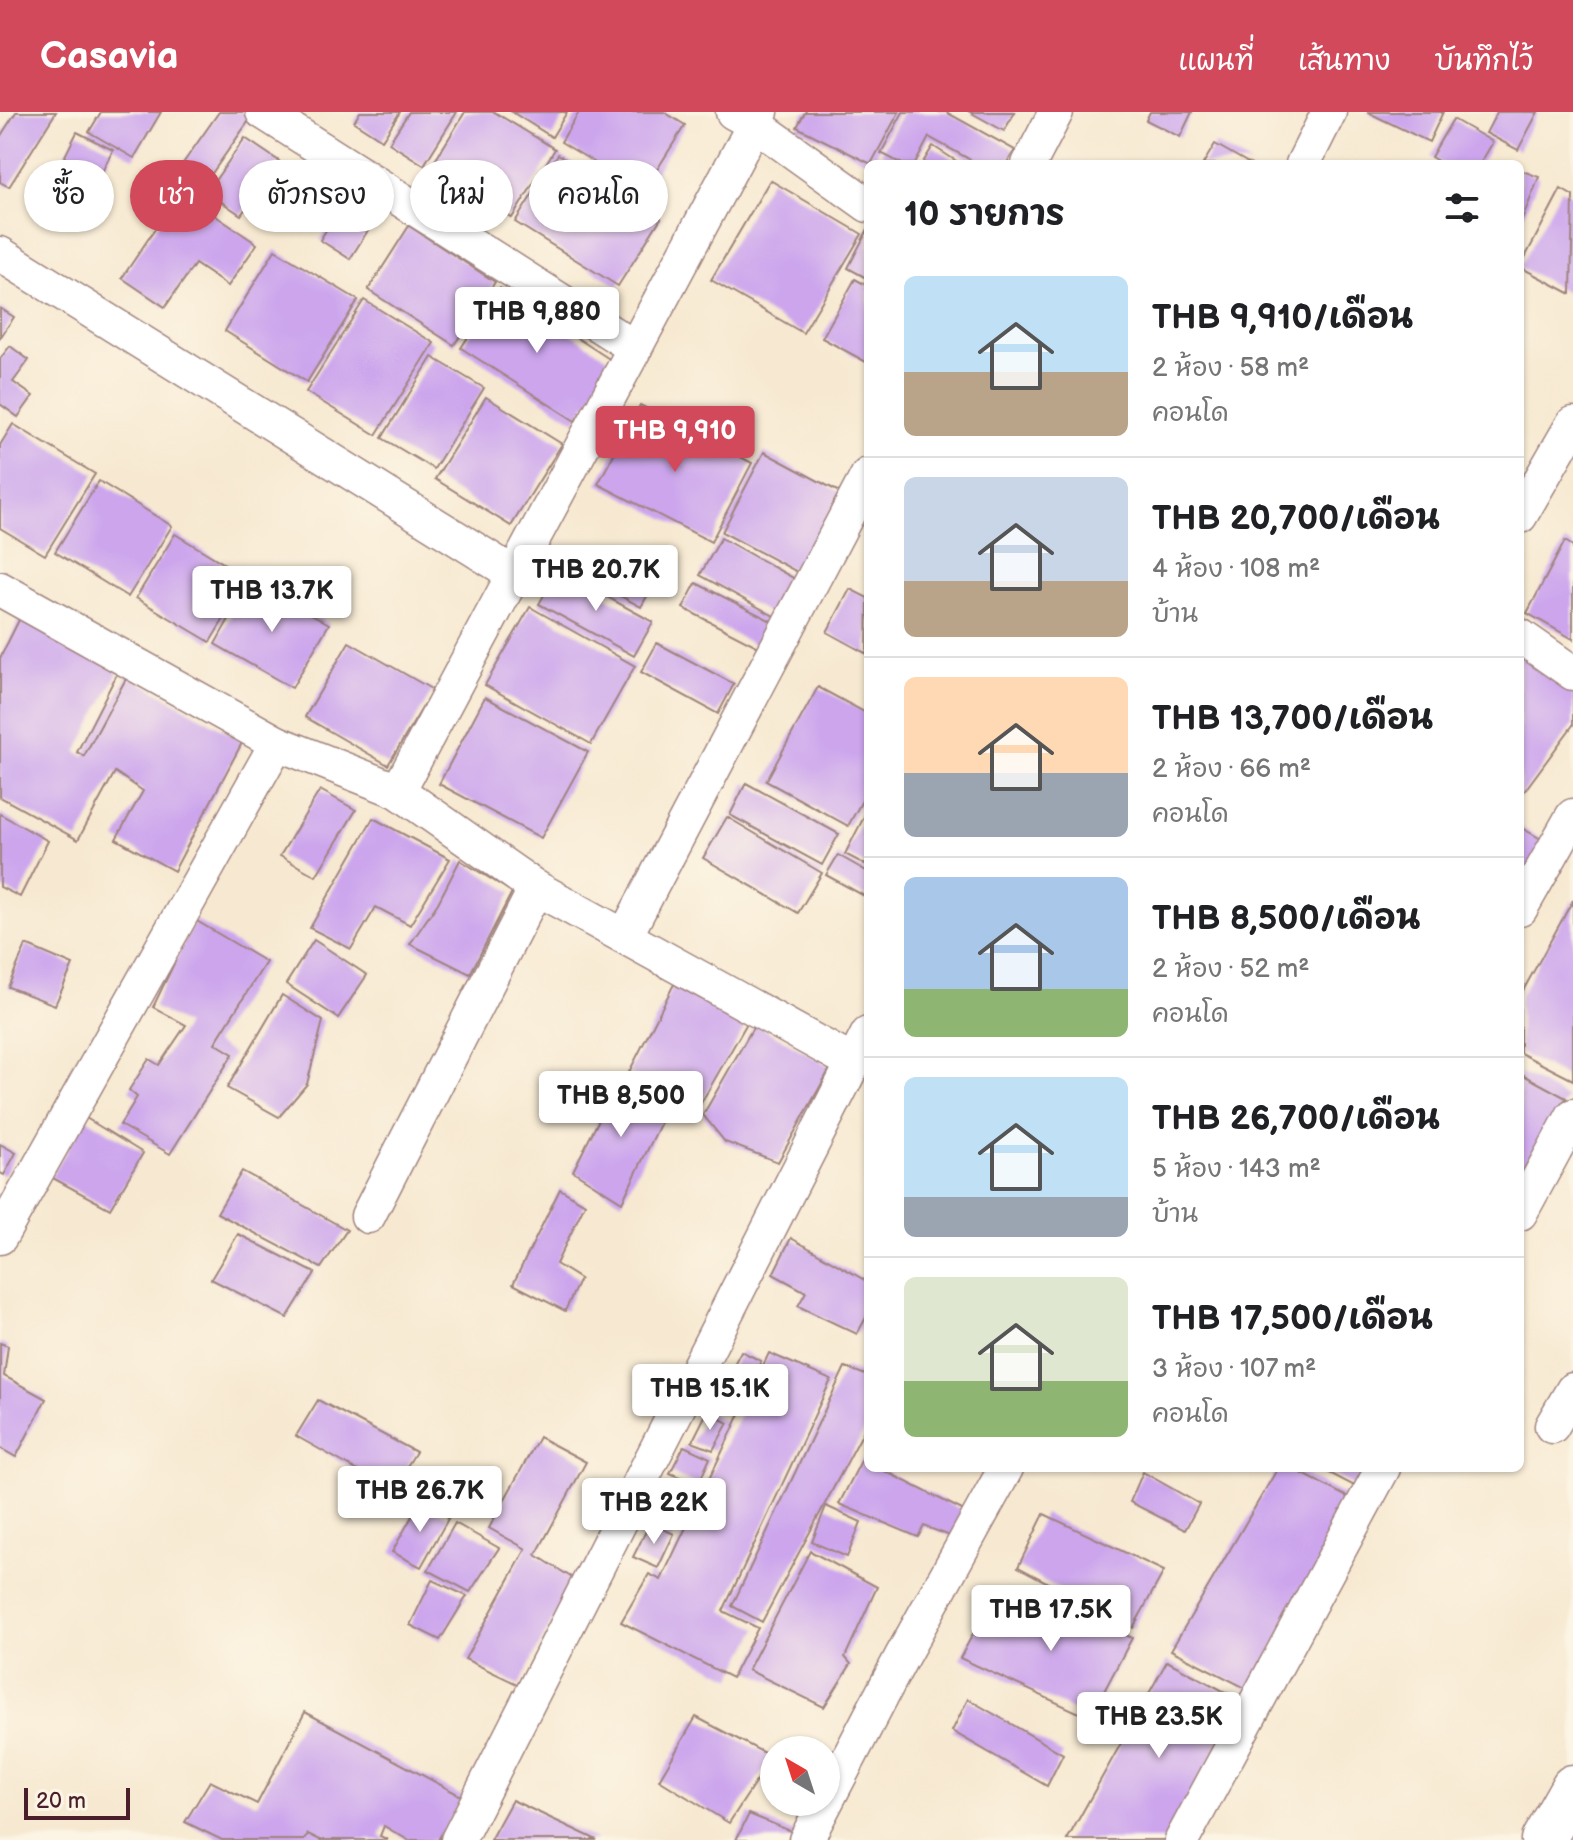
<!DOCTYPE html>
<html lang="th">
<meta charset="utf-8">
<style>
body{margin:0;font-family:"Balsamiq Sans","Playpen Sans Thai",sans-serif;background:#f2f2f2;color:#202124;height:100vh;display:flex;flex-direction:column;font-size:30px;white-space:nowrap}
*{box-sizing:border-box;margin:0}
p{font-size:26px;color:#757577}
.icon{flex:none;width:44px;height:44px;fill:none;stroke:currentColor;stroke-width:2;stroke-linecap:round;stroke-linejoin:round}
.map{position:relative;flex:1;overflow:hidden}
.side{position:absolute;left:864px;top:48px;width:660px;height:1312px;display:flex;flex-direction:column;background:#fff;border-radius:12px;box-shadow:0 2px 6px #0004}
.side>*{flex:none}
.banner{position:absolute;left:24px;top:48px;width:720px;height:72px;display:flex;gap:16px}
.needle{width:52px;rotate:321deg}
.fabs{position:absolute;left:760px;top:1624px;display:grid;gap:16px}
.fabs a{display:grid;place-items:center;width:80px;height:80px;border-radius:50%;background:#fff;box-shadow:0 2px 6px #0004;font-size:40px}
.scale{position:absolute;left:24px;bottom:20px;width:106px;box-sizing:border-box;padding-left:8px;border:4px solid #4a1f2b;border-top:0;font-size:22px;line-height:28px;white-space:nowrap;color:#4a1f2b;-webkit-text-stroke:6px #fcf5e5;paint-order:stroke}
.price{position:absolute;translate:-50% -68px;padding:0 18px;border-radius:8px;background:#fff;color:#222;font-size:26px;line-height:52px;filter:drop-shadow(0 2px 4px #0008)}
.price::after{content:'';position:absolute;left:50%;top:48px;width:24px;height:18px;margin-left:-12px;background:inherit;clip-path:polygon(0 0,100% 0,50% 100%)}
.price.active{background:#d1495b;color:#fff}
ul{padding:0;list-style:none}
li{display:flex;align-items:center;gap:24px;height:200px;padding:0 40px}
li+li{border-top:2px solid #e0e0e0}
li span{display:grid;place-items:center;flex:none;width:224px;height:160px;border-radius:12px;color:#555}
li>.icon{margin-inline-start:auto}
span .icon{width:96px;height:96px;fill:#fffc;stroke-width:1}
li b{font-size:34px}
h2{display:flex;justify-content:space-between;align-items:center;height:96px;padding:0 40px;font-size:34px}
.pill{padding:0 28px;border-radius:36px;background:#fff;box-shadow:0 2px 6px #0004;font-size:28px;line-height:72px}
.pill.active{background:#d1495b;color:#fff}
header{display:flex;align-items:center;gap:48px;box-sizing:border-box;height:112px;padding:0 40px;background:#d1495b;color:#fff}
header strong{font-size:38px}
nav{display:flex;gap:44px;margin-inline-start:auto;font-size:28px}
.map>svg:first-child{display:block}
.building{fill:#cca5ed}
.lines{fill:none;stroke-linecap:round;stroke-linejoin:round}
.street-casing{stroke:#a0847e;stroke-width:37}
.secondary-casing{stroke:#a0847e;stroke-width:47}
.street{stroke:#fff;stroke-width:34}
.secondary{stroke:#fff;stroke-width:44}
</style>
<header>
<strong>Casavia</strong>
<nav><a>แผนที่</a><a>เส้นทาง</a><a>บันทึกไว้</a></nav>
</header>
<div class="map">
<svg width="1573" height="1728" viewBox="0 0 1573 1728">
<rect width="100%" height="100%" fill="#fcf5e5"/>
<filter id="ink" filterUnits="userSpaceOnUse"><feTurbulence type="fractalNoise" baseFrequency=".0125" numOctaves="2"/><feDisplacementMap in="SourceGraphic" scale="16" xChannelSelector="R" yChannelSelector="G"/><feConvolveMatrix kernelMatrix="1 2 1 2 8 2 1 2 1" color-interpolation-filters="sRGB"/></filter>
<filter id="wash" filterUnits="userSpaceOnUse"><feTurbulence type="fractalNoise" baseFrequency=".006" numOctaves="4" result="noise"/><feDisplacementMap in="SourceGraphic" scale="32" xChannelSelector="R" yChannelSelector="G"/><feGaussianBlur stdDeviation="1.8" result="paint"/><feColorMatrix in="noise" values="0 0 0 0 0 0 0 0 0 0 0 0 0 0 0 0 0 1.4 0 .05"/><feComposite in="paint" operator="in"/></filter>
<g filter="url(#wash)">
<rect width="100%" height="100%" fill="#f7e9d1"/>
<g id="blocks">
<g class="building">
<polygon points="16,0 56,0 9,75 0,70 0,25"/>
<polygon points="101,0 161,0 134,46 89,20"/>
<polygon points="219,0 255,0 196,84 172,67"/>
<polygon points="360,0 400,0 382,28 354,10"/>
<polygon points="409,0 457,0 424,53 389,31"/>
<polygon points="465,0 494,0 555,37 512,106 430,57"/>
<polygon points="512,0 567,0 552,25"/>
<polygon points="579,0 664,0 685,13 643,80 561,30"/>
<polygon points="805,0 899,0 871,52 797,15"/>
<polygon points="903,0 946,0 1015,38 1006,52 978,52 929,25 915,52 902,52 881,41"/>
<polygon points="970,0 1015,0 1004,19"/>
<polygon points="1150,0 1192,0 1180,25 1146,8"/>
<polygon points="1367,0 1443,0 1429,30"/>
<polygon points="1497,0 1538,0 1518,38 1486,21"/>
<polygon points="1453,7 1493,30 1480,52 1443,52 1431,45"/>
<polygon points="77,20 113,38 90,84 54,66"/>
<polygon points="245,26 279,49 241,103 207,80"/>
<polygon points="1215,32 1250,52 1203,52"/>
<polygon points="933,34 961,52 922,52"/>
<polygon points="558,42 661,106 618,174 515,110"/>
<polygon points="1520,58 1539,65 1520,113"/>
<polygon points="770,68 862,122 803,221 711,168"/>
<polygon points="57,72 78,88 60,113 39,98"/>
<polygon points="1561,77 1573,84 1571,182 1520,155"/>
<polygon points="180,80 257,132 228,174 195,152 165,195 122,166"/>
<polygon points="345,88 375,107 350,147 320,128"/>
<polygon points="409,114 495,170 454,233 368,178"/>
<polygon points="868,117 868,167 848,156"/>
<polygon points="275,138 358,188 307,270 225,219"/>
<polygon points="855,167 868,174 868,251 822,226"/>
<polygon points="500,176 614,250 575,309 461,236"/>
<polygon points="364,188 434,231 376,323 306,280"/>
<polygon points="0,196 14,205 0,226"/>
<polygon points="10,234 29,248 13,270 33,284 18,305 0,292 0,247"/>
<polygon points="432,245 484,276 434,357 382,326"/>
<polygon points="486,285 562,332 511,414 435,367"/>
<polygon points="640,293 752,351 711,430 598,372"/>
<polygon points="13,312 95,362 45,443 0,416 0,333"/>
<polygon points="764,340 843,382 801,462 722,420"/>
<polygon points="99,369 172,414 128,485 55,440"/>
<polygon points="175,422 248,466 210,530 136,486"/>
<polygon points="721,426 804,472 783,509 700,463"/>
<polygon points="1565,429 1573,434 1573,527 1527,501"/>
<polygon points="620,437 661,459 641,495 600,473"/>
<polygon points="558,458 653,510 634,544 539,492"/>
<polygon points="251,468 329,512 292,576 215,532"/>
<polygon points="696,471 793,520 780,546 683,496"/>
<polygon points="850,477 868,486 867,542 827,520"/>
<polygon points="530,495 635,554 591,632 485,573"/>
<polygon points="21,504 118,560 77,640 84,644 128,563 243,629 174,759 116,727 143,679 115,660 78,728 0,685 0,546"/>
<polygon points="349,530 433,578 388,653 305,605"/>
<polygon points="657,531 734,572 718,602 641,560"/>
<polygon points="1520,535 1573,571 1573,613 1520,685"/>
<polygon points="818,575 868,602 868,678 848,714 766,669"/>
<polygon points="485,585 588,640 541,726 439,672"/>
<polygon points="746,671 839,722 822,753 730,703"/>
<polygon points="320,678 356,698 316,764 280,744"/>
<polygon points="868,697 868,754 845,742"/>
<polygon points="0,702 48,729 20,785 0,775"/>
<polygon points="727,705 822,761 798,801 703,746"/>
<polygon points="373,706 450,747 410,813 376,795 351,837 310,816"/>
<polygon points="1520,715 1548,731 1520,780"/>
<polygon points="838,743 868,760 868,786 826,763"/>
<polygon points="460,748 512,780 470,862 410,832 438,791"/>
<polygon points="1573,788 1573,968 1520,941 1520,884"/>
<polygon points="195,808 266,850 215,931 233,942 170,1042 120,1013 137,985 129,978 149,947 159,953 186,913 153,895"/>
<polygon points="314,828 367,863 338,906 286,872"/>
<polygon points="26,833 73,853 55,893 8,875"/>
<polygon points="674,872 747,911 697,998 629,960"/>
<polygon points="282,883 323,909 307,972 279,1005 227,976"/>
<polygon points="755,912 831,955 778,1050 725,1030 703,1003"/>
<polygon points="1520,961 1566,986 1520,1079"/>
<polygon points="620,966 669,994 622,1090 573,1059"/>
<polygon points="86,1006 143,1041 110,1097 51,1065"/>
<polygon points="0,1032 16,1041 4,1063 0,1061"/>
<polygon points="242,1059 347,1118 321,1156 217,1101"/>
<polygon points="560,1077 585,1092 556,1152 580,1167 565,1199 513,1172"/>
<polygon points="238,1122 315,1161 287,1206 211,1167"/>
<polygon points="791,1126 868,1170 868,1202 857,1222 798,1194 806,1180 773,1162"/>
<polygon points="0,1231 8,1234 4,1264 46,1287 16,1345 0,1336"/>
<polygon points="741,1239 761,1249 736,1298 715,1288"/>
<polygon points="769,1241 831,1268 723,1499 758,1516 732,1566 621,1510 649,1462 661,1468"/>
<polygon points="845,1255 868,1264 868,1311 762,1510 732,1494"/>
<polygon points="318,1288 416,1340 392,1378 296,1324"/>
<polygon points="707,1300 728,1311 713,1338 692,1330"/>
<polygon points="539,1325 586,1350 536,1443 574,1467 519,1573 465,1547 526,1437 489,1416"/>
<polygon points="684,1334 710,1346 698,1373 670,1361"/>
<polygon points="862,1347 868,1351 868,1356 879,1356 980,1407 966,1430 924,1414 918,1425 839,1392"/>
<polygon points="1278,1356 1292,1356 1353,1388 1251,1579 1171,1538"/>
<polygon points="1320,1356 1371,1356 1360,1377"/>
<polygon points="1143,1360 1199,1392 1185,1418 1130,1390"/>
<polygon points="420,1390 449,1405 421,1455 392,1440"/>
<polygon points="826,1394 861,1410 847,1445 812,1430"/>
<polygon points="1044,1402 1164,1459 1133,1516 1018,1455"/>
<polygon points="455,1411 499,1436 470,1480 428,1458"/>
<polygon points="650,1411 674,1422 658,1456 633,1445"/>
<polygon points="810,1439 877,1475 845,1545 851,1552 824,1595 748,1558"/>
<polygon points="432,1468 467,1484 440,1528 410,1513"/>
<polygon points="1036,1478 1132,1526 1090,1606 960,1546 986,1498 1016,1516"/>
<polygon points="1167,1549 1244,1590 1165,1728 1067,1728"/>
<polygon points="968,1587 1063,1642 1047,1674 952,1619"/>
<polygon points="305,1600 463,1685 438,1728 408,1728 384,1714 380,1724 388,1728 320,1728 308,1722 304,1728 222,1728 185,1710 210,1669 257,1692"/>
<polygon points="696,1605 772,1645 729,1711 659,1668"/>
<polygon points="512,1688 597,1728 490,1728"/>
<polygon points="749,1702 805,1725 803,1728 736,1728"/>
</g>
</g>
</g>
<g filter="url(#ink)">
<use href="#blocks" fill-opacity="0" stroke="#a0847e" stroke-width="2"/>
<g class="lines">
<g class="street-casing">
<g id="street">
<polyline points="263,0 635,236"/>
<polyline points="733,0 755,12 868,93"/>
<polyline points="1029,52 1056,0"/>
<polyline points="1303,52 1329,0"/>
<polyline points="0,142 514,462"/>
<polyline points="1520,404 1573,312"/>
<polyline points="0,477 277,631 398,679 536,776 852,950"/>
<polyline points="1520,524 1573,561"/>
<polyline points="398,679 761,0"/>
<polyline points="1520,797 1573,704"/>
<polyline points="625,824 868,363"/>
<polyline points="1520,1101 1573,1004"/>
<polyline points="368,1104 536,776"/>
<polyline points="0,1125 277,631"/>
<polyline points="1552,1314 1573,1278"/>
<polyline points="458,1728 868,922"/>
<polyline points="806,1728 901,1546 1006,1356"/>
<polyline points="1182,1728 1383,1356"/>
</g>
</g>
<g class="secondary-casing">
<polyline id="secondary" points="1543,1728 1573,1675"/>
</g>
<use href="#street" class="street"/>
<use href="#secondary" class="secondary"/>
</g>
</g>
</svg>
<div class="fabs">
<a><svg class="needle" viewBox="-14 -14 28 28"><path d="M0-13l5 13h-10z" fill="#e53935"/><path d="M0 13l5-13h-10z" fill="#757577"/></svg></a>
</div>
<div class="scale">20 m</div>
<b class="price" style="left:537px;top:243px">THB 9,880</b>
<b class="price active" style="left:675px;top:362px">THB 9,910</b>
<b class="price" style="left:596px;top:501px">THB 20.7K</b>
<b class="price" style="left:272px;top:522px">THB 13.7K</b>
<b class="price" style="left:621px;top:1027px">THB 8,500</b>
<b class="price" style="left:710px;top:1320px">THB 15.1K</b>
<b class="price" style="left:420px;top:1422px">THB 26.7K</b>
<b class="price" style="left:654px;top:1434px">THB 22K</b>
<b class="price" style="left:1051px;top:1541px">THB 17.5K</b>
<b class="price" style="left:1159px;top:1648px">THB 23.5K</b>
<div class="banner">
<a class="pill">ซื้อ</a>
<a class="pill active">เช่า</a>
<a class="pill">ตัวกรอง</a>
<a class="pill">ใหม่</a>
<a class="pill">คอนโด</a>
</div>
<section class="side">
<h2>10 รายการ<svg class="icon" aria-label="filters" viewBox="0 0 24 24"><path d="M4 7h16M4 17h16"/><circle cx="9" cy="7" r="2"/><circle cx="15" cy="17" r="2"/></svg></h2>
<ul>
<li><span style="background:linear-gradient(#bfe0f5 60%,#b9a48a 0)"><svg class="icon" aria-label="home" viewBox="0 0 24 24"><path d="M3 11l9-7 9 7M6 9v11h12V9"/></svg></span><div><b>THB 9,910/เดือน</b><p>2 ห้อง · 58 m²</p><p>คอนโด</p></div></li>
<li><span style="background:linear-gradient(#c9d6e8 65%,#b9a48a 0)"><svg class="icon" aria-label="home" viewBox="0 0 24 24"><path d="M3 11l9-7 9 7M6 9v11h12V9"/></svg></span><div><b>THB 20,700/เดือน</b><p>4 ห้อง · 108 m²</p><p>บ้าน</p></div></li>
<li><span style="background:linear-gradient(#ffd9b3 60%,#9aa5b1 0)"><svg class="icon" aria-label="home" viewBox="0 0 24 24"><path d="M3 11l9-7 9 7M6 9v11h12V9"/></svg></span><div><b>THB 13,700/เดือน</b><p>2 ห้อง · 66 m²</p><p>คอนโด</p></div></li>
<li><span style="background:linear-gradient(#a9c7e8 70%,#8fb573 0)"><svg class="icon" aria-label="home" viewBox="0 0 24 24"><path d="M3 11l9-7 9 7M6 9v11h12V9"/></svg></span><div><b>THB 8,500/เดือน</b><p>2 ห้อง · 52 m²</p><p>คอนโด</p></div></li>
<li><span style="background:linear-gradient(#bfe0f5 75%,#9aa5b1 0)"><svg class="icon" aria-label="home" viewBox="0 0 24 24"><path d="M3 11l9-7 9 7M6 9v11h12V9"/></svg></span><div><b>THB 26,700/เดือน</b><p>5 ห้อง · 143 m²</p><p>บ้าน</p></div></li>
<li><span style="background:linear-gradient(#dfe7d0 65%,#8fb573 0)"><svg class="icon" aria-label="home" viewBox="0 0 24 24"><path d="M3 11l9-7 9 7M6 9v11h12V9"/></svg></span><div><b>THB 17,500/เดือน</b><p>3 ห้อง · 107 m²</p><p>คอนโด</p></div></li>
</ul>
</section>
</div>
